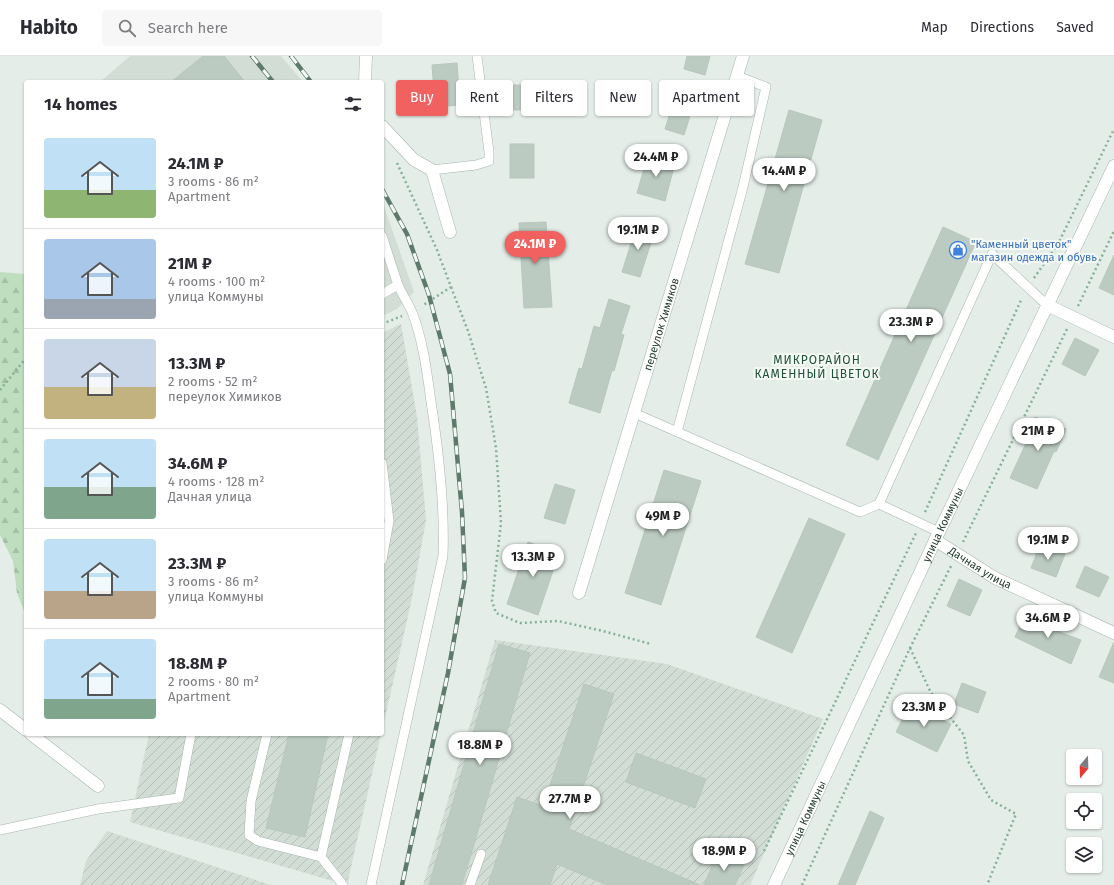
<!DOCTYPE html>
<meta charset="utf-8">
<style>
body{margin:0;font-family:"Fira Sans",sans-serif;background:#f7f7f7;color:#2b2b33;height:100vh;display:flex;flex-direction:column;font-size:15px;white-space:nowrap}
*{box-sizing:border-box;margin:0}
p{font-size:13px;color:#7c7c81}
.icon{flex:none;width:22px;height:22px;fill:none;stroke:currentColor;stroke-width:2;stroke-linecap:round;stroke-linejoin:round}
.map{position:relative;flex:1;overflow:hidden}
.side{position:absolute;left:24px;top:24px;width:360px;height:656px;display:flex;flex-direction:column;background:#fff;border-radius:4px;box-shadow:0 1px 3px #0004}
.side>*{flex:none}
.hud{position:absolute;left:396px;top:24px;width:380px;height:36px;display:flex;gap:8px}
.needle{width:26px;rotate:199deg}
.tools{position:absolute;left:1066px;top:693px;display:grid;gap:8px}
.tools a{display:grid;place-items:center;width:36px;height:36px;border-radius:4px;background:#fff;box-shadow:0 1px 3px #0004;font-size:20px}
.price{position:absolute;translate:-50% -34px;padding:0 9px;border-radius:14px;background:#fff;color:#222;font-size:13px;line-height:26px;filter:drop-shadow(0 1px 2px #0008)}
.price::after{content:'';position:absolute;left:50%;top:24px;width:12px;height:9px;margin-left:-6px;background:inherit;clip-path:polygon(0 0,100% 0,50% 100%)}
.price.current{background:#f06160;color:#fff}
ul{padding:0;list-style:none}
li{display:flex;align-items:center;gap:12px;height:100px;padding:0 20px}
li+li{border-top:1px solid #e1e1e2}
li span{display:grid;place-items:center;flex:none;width:112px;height:80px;border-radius:4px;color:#555}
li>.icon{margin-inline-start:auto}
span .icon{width:48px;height:48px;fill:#fffc;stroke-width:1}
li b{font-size:17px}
h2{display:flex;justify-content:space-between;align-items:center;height:48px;padding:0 20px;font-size:17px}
.chip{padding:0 14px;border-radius:4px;background:#fff;box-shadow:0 1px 3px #0004;font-size:14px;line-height:36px}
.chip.current{background:#f06160;color:#fff}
header{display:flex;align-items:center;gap:24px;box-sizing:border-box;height:56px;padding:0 20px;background:#fff;border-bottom:1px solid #e1e1e2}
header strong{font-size:19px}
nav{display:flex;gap:22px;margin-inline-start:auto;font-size:14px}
.search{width:280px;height:36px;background:#f7f7f7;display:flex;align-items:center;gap:10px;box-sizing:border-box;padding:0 14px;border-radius:4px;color:#7c7c81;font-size:15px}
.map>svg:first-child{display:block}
.built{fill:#d2ddd6}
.industrial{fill:url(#industrial-furrows)}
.forest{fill:url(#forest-firs)}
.building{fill:#bccbc2;stroke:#b7c7bc}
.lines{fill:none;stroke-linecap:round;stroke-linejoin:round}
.service-casing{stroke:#a7b5ad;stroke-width:10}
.minor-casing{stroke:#a7b5ad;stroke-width:13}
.tertiary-casing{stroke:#a7b5ad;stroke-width:13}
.path{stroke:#85b199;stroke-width:2.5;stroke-dasharray:2 3;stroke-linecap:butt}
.service{stroke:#fff;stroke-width:9}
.minor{stroke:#fff;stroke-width:12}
.tertiary{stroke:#fff;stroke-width:12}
.rail-casing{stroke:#5e7a6c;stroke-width:4.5}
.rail{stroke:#f5faf6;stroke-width:3;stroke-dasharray:9;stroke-linecap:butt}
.labels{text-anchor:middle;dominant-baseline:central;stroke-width:4;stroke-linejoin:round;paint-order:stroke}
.shop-label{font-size:11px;fill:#366cbe;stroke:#f5faf6;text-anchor:start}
.street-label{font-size:11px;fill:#243f31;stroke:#f5faf6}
.neighbourhood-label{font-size:12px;letter-spacing:1px;fill:#1f5139;stroke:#f5faf6}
</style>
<header>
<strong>Habito</strong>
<div class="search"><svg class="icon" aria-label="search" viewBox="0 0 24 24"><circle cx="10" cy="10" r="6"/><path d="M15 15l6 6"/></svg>Search here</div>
<nav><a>Map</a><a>Directions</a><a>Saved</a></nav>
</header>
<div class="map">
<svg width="1114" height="829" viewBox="0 0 1114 829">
<defs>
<pattern id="industrial-furrows" width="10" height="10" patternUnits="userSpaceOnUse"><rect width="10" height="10" fill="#d2ddd6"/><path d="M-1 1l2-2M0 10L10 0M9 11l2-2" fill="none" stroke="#b4bfb8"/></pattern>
<pattern id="forest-firs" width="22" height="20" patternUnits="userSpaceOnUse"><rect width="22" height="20" fill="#bedebf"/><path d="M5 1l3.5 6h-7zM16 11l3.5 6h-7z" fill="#a3c0a5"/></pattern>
</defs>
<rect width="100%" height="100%" fill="#e4ede7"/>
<g class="built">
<polygon points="130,0 281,0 303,26 100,26"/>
<polygon points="382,145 414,236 397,253 382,260"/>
</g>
<g class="industrial">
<polygon points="401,268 417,361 426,464 412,542 382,675 382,277"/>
<polygon points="495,584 667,608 823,663 750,829 423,829"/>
<polygon points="149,678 381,678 347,829 130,766"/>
<polygon points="107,775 271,829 80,829 86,805"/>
</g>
<polygon class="forest" points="0,216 26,218 26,560 17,537 13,505 0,479"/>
<g class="building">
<polygon points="203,0 224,0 245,26 171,26"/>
<polygon points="687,0 710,0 705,19 684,13"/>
<polygon points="457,7 460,49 435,51 432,9"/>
<polygon points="505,29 527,29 527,54 506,54"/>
<polygon points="676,38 695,44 684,79 665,73"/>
<polygon points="789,54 822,64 779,217 745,208"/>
<rect x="510" y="88" width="24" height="34"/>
<polygon points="648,99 675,107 665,145 637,137"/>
<polygon points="546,166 552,251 524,252 519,167"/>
<polygon points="637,168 655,174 640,221 622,216"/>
<polygon points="943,171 976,186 878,404 846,389"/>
<polygon points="1114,199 1114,239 1099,232"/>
<polygon points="609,243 630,250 621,278 624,279 614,315 612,314 600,357 569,347 579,312 582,313 594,270 600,272"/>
<polygon points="1075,282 1099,294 1085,320 1062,308"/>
<polygon points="1035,361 1066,373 1056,396 1054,395 1037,433 1010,422 1027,385 1026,384"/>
<polygon points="664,414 701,425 661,549 625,537"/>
<polygon points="555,428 575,434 565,468 544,462"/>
<polygon points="809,462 845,478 792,597 756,581"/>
<polygon points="528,486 559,497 538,559 507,548"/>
<polygon points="1040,489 1065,498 1056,521 1031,512"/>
<polygon points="1085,510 1109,521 1099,541 1076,531"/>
<polygon points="959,523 982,534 970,560 947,550"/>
<polygon points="1026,557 1040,563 1038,568 1081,584 1071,608 1015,581"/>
<polygon points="1114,586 1114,627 1099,621"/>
<polygon points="499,588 530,597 462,829 429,829"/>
<polygon points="962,627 986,636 978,657 954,648"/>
<polygon points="584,628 614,638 569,773 700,829 607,829 557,808 550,829 488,829 517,741 543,750"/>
<polygon points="910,648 951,668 937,696 896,676"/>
<polygon points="289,678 328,678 305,781 266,772"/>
<polygon points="636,697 706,723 695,752 626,726"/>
<polygon points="870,755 884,762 855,829 838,829"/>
<polygon points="717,798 744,809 735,829 704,829"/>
</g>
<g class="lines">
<g class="service-casing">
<g id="service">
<polyline points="432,114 476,109 489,105 489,96 477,0"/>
<polyline points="382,180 398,229 382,238"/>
<polyline points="634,357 860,456 879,448"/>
<polyline points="677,376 743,131 766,31 737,20"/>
<polyline points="382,407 389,465 382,504"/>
<polyline points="939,476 879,448 992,198 1047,249"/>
<polyline points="267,678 251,745 249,779 258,785 321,801 343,829"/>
<polyline points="0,774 98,753 179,742 191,678"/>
<polyline points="321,801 349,678"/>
<path d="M371 829 443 500C445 448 439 397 431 346 427 316 423 284 412 256 408 247 402 238 398 229"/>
<polyline points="470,829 481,798"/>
</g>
</g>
<g class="minor-casing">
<g id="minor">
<polyline points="365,26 366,0"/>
<polyline points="382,70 414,104 432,114 450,176"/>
<polyline points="1047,249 1114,281"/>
<path id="s1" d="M935 484 995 522 1114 577"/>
<path id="s2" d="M579 537 743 0"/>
<polyline points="0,654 26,674"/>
<polyline points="31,678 98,730"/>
</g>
</g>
<g class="tertiary-casing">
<g id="tertiary">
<path id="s3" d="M774 829 939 476 1114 110"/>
</g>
</g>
<g class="path">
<polyline points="397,107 437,194 451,231 422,250"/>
<polyline points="1034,222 1058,188 1114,73"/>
<polyline points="451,231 468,275 486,332 496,392 501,467 492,545 496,557 520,567 558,565 603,575 651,588"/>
<polyline points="1078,250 1114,175"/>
<polyline points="382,268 402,260"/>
<polyline points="0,334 26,302"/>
<polyline points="925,456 1022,242"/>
<polyline points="963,486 1067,273"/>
<polyline points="910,592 931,637 964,679 968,705 991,744 1016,758 987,829"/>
<polyline points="764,795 916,477"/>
<polyline points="802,829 910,592 951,510"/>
</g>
<use href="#service" class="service"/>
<use href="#minor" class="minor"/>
<use href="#tertiary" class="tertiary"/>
<g class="rail-casing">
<g id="rail">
<polyline points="252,0 273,26"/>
<polyline points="291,0 311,26"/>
<polyline points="382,133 407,178 429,239 450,318 462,456 465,522 448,617 402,829"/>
</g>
</g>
<use href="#rail" class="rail"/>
</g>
<defs>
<g id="shop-ring" transform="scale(0.9)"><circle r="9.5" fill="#f5faf6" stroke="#3f7fe0" stroke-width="1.5"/><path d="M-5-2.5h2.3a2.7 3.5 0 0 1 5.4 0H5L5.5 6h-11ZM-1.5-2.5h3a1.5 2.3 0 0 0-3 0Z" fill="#3f7fe0"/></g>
</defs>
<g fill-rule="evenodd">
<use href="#shop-ring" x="958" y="194"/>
</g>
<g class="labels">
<g class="shop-label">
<text x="971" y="188">"Каменный цветок"<tspan x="971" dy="13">магазин одежда и обувь</tspan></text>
</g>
<g class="street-label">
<text stroke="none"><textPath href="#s2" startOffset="281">переулок Химиков</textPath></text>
<text stroke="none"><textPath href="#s3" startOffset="398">улица Коммуны</textPath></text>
<text stroke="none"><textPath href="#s1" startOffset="53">Дачная улица</textPath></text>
<text stroke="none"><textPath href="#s3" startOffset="74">улица Коммуны</textPath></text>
</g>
<g class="neighbourhood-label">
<text x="817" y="304">МИКРОРАЙОН<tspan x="817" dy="14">КАМЕННЫЙ ЦВЕТОК</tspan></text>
</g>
</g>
</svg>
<div class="tools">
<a><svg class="needle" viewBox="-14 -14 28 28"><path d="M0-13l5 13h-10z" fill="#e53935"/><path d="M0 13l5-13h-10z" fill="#7c7c81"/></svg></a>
<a><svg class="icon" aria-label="locate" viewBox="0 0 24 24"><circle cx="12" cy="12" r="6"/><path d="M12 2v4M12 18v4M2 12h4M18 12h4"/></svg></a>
<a><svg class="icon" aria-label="layers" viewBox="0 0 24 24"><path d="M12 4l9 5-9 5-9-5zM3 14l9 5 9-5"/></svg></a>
</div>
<b class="price" style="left:656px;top:122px">24.4M ₽</b>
<b class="price" style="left:784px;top:136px">14.4M ₽</b>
<b class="price" style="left:638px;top:195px">19.1M ₽</b>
<b class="price current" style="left:535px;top:209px">24.1M ₽</b>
<b class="price" style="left:911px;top:287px">23.3M ₽</b>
<b class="price" style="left:1038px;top:396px">21M ₽</b>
<b class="price" style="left:663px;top:481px">49M ₽</b>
<b class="price" style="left:1048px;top:505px">19.1M ₽</b>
<b class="price" style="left:533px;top:522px">13.3M ₽</b>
<b class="price" style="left:1048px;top:583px">34.6M ₽</b>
<b class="price" style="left:924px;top:672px">23.3M ₽</b>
<b class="price" style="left:480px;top:710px">18.8M ₽</b>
<b class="price" style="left:570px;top:764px">27.7M ₽</b>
<b class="price" style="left:724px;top:816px">18.9M ₽</b>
<div class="hud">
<a class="chip current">Buy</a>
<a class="chip">Rent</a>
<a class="chip">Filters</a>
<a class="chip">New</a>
<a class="chip">Apartment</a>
</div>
<section class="side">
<h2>14 homes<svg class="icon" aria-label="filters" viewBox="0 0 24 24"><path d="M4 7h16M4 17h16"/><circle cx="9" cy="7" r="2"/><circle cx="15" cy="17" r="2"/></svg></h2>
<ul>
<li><span style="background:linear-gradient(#bfe0f5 65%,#8fb573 0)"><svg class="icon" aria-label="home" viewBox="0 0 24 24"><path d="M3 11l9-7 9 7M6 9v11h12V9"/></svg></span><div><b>24.1M ₽</b><p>3 rooms · 86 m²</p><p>Apartment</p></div></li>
<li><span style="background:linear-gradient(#a9c7e8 75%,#9aa5b1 0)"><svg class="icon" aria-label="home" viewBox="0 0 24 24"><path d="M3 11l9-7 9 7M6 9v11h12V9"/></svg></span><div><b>21M ₽</b><p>4 rooms · 100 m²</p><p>улица Коммуны</p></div></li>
<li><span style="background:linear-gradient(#c9d6e8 60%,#c2b280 0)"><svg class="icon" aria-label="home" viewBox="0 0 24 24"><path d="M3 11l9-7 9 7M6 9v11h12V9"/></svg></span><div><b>13.3M ₽</b><p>2 rooms · 52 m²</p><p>переулок Химиков</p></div></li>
<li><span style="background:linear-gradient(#bfe0f5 60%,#7fa58c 0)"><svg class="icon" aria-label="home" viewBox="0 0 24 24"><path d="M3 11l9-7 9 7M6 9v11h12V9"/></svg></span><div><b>34.6M ₽</b><p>4 rooms · 128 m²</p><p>Дачная улица</p></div></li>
<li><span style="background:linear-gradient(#bfe0f5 65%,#b9a48a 0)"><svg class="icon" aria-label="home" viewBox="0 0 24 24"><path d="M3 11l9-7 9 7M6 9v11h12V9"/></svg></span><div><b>23.3M ₽</b><p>3 rooms · 86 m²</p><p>улица Коммуны</p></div></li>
<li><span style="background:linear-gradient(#bfe0f5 75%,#7fa58c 0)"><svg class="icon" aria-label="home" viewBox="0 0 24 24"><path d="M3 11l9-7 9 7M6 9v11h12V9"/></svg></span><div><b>18.8M ₽</b><p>2 rooms · 80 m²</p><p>Apartment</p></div></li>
</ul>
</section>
</div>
